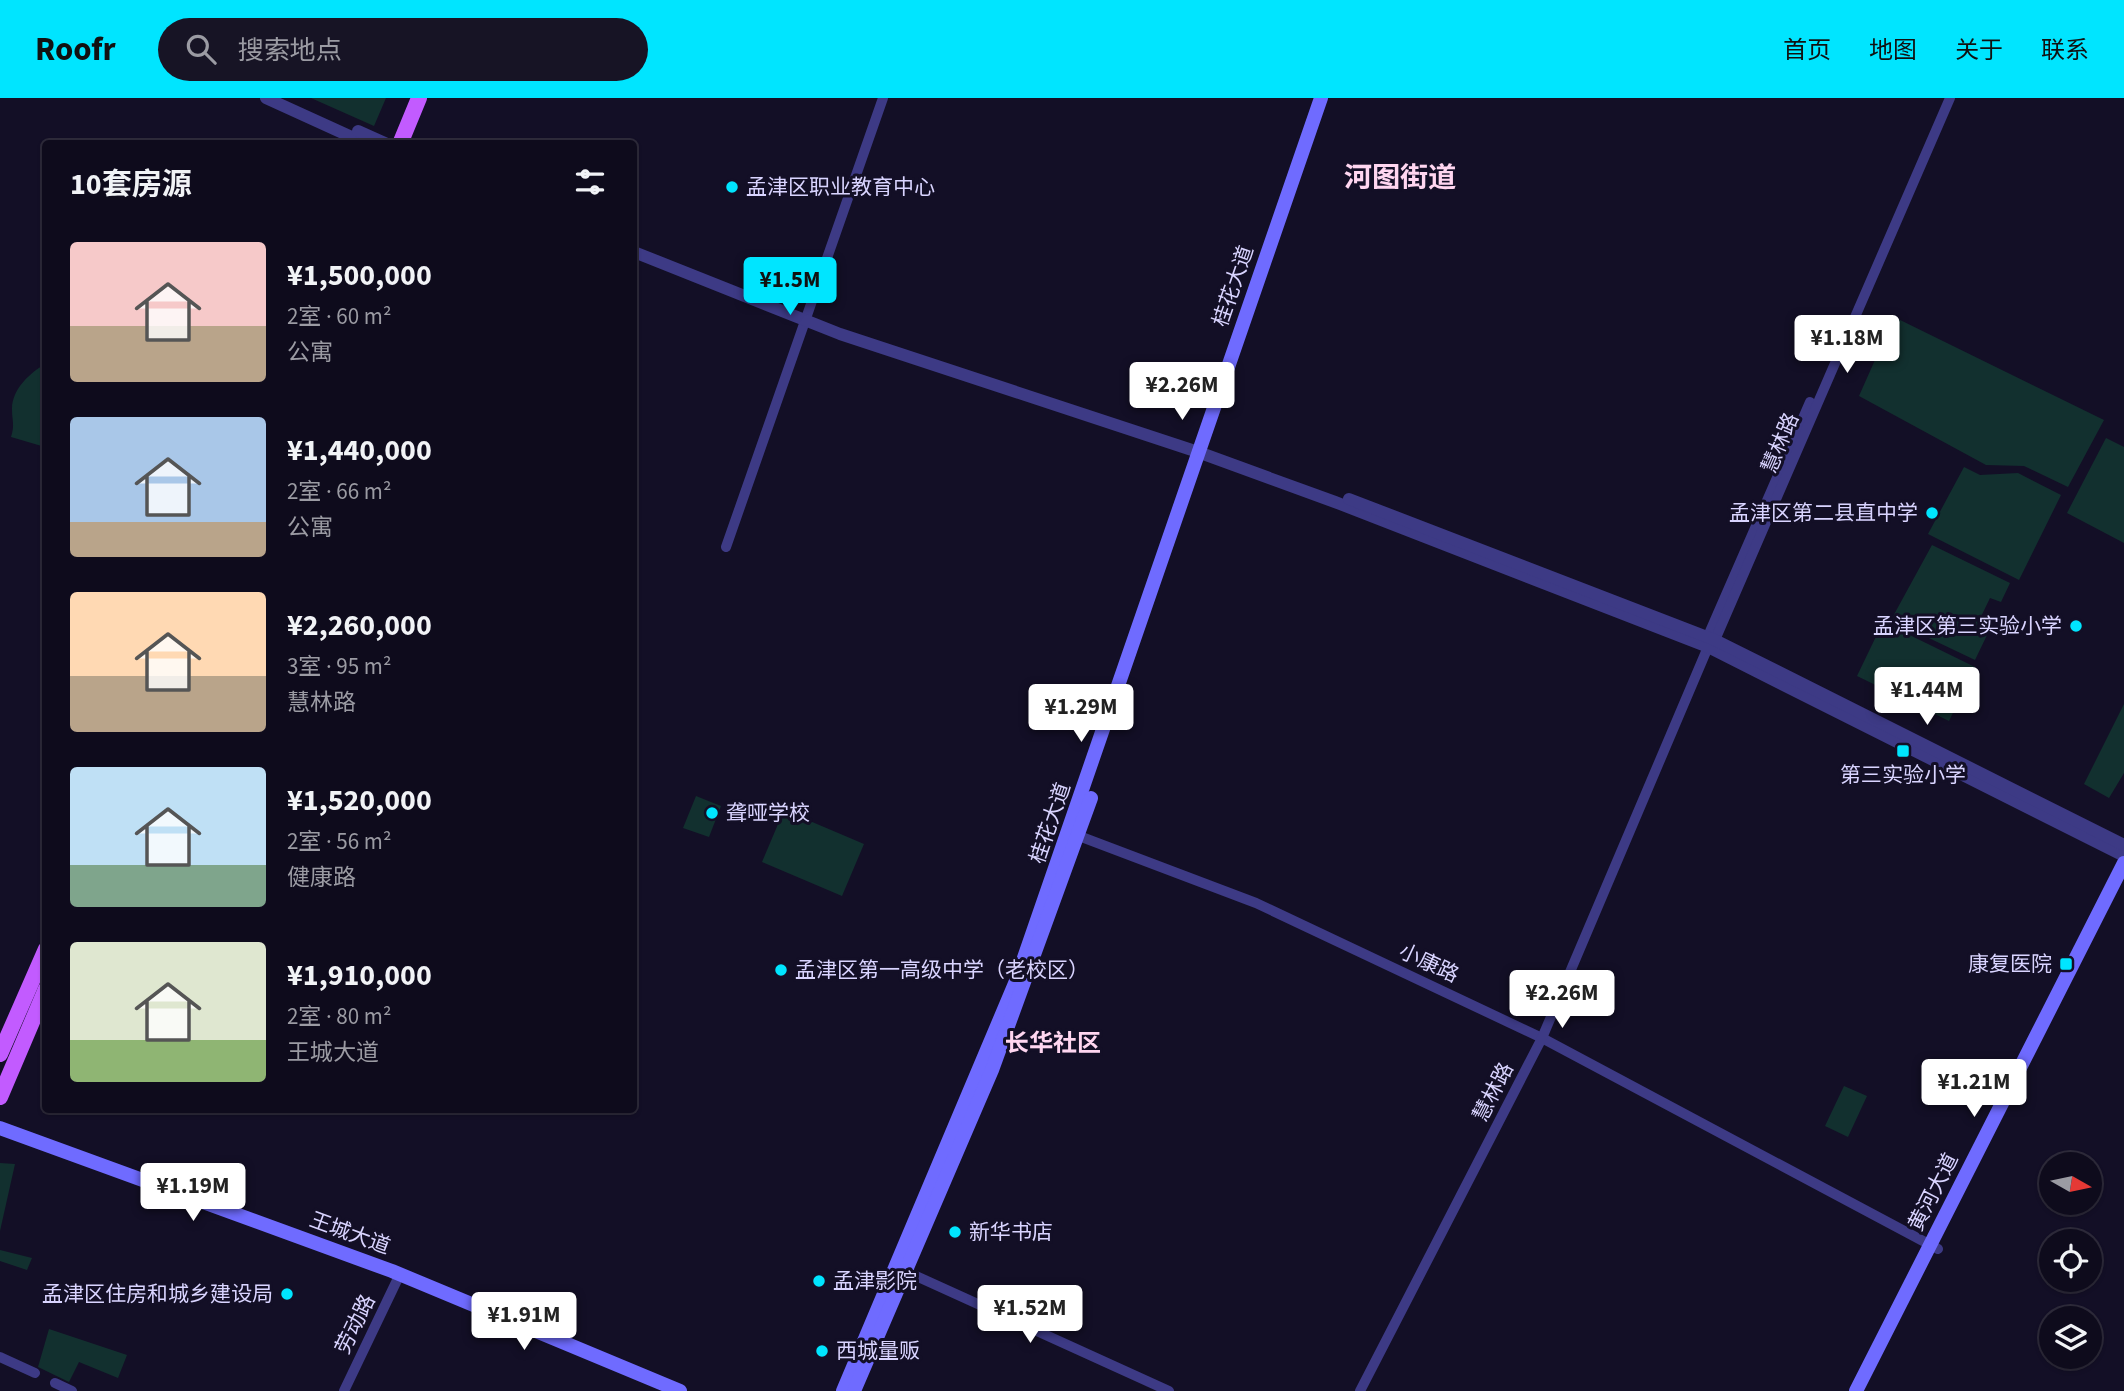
<!DOCTYPE html>
<html lang="zh">
<meta charset="utf-8">
<style>
body{margin:0;font-family:"Source Sans 3","Noto Sans SC",sans-serif;background:#171425;color:#f1f3f6;height:100vh;display:flex;flex-direction:column;font-size:26px;white-space:nowrap}
*{box-sizing:border-box;margin:0}
p{font-size:23px;color:#9b9ba3}
.icon{flex:none;width:38px;height:38px;fill:none;stroke:currentColor;stroke-width:2;stroke-linecap:round;stroke-linejoin:round}
.map{position:relative;flex:1;overflow:hidden}
.details{position:absolute;left:42px;top:42px;width:595px;height:973px;display:flex;flex-direction:column;background:#0e0b1c;border-radius:7px;box-shadow:0 2px 5px #0004,0 0 0 2px #2e2b3b}
.details>*{flex:none}
.needle{width:46px;rotate:99deg}
.fabs{position:absolute;left:2039px;top:1054px;display:grid;gap:14px}
.fabs a{display:grid;place-items:center;width:63px;height:63px;border-radius:50%;background:#0e0b1c;box-shadow:0 2px 5px #0004,0 0 0 2px #2e2b3b;font-size:35px}
.price{position:absolute;translate:-50% -60px;padding:0 16px;border-radius:7px;background:#fff;color:#222;font-size:23px;line-height:46px;filter:drop-shadow(0 2px 4px #0008)}
.price::after{content:'';position:absolute;left:50%;top:42px;width:21px;height:16px;margin-left:-10px;background:inherit;clip-path:polygon(0 0,100% 0,50% 100%)}
.price.active{background:#00e5ff;color:#111}
ul{padding:0;list-style:none}
li{display:flex;align-items:center;gap:21px;height:175px;padding:0 28px}
li span{display:grid;place-items:center;flex:none;width:196px;height:140px;border-radius:7px;color:#555}
li>.icon{margin-inline-start:auto}
span .icon{width:84px;height:84px;fill:#fffc;stroke-width:1}
li b{font-size:30px}
h2{display:flex;justify-content:space-between;align-items:center;height:84px;padding:0 28px;font-size:30px}
header{display:flex;align-items:center;gap:42px;box-sizing:border-box;height:98px;padding:0 35px;background:#00e5ff;color:#111}
header strong{font-size:33px}
nav{display:flex;gap:38px;margin-inline-start:auto;font-size:24px}
.search{width:490px;height:63px;background:#171425;display:flex;align-items:center;gap:18px;box-sizing:border-box;padding:0 24px;border-radius:38px;color:#9b9ba3;font-size:26px}
.map>svg:first-child{display:block}
.green{fill:#12302f}
.lines{fill:none;stroke-linecap:round;stroke-linejoin:round}
.minor{stroke:#3d3a85;stroke-width:10}
.tertiary{stroke:#3d3a85;stroke-width:12}
.secondary{stroke:#6f6bff;stroke-width:14}
.primary{stroke:#c25bff;stroke-width:16}
.poi-dot{fill:#00e5ff;stroke:#130f26;stroke-width:2.5}
.labels{text-anchor:middle;dominant-baseline:central;stroke-width:6;stroke-linejoin:round;paint-order:stroke}
.poi-label{font-size:21px;fill:#d9d4ff;stroke:#130f26;text-anchor:start}
.street-label{font-size:21px;fill:#d9d4ff;stroke:#130f26}
.quarter-label{font-size:24px;font-weight:bold;fill:#ffd6f0;stroke:#130f26}
.district-label{font-size:28px;font-weight:bold;fill:#ffd6f0;stroke:#130f26}
</style>
<header>
<strong>Roofr</strong>
<div class="search"><svg class="icon" aria-label="search" viewBox="0 0 24 24"><circle cx="10" cy="10" r="6"/><path d="M15 15l6 6"/></svg>搜索地点</div>
<nav><a>首页</a><a>地图</a><a>关于</a><a>联系</a></nav>
</header>
<div class="map">
<svg width="2124" height="1293" viewBox="0 0 2124 1293">
<rect width="100%" height="100%" fill="#130f26"/>
<g class="green">
<polygon points="311,0 386,0 374,28"/>
<polygon points="1894,219 2104,322 2068,389 2024,368 1986,367 1859,298"/>
<path d="M45 266H46L45 349 11 339C15 327 12 323 12 311 12 291 30 275 45 266Z"/>
<polygon points="2106,340 2124,349 2124,445 2067,415"/>
<polygon points="1964,369 1980,377 2018,375 2061,397 2019,482 1928,436"/>
<polygon points="1932,447 2010,485 2001,504 1990,500 1976,529 1988,535 1975,562 1891,522"/>
<polygon points="1883,524 1975,569 1949,623 1857,578"/>
<polygon points="2124,606 2124,675 2109,700 2084,686"/>
<polygon points="696,698 721,708 709,739 683,730"/>
<polygon points="784,712 864,746 842,798 762,764"/>
<polygon points="1844,988 1867,998 1848,1039 1825,1028"/>
<polygon points="0,1065 15,1066 0,1133"/>
<polygon points="0,1152 32,1160 27,1172 0,1163"/>
<polygon points="49,1231 127,1257 118,1280 79,1264 69,1284 38,1269"/>
</g>
<g class="lines">
<g class="minor">
<polyline points="726,449 883,0"/>
<polyline points="1708,546 1708,538 1810,304"/>
<polyline points="1079,738 1256,805 1542,940 1938,1151"/>
<polyline points="905,1173 1169,1293"/>
<polyline points="0,1259 35,1275"/>
<polyline points="55,1285 72,1293"/>
<polyline points="344,1293 400,1176"/>
<polyline points="1360,1293 1542,940 1708,549 1715,542 1950,0"/>
</g>
<g class="tertiary">
<polyline points="266,0 367,46"/>
<polyline points="358,33 387,46"/>
<polyline points="634,154 840,236 1198,354 1335,404 1708,549 2124,758"/>
<polyline points="1349,401 1715,542 2124,747"/>
</g>
<g class="secondary">
<polyline points="0,1030 392,1173 680,1293"/>
<polyline points="843,1293 1016,883 1321,0"/>
<polyline points="854,1293 992,972 1091,700"/>
<polyline points="1856,1293 2124,765"/>
</g>
<g class="primary">
<polyline points="400,46 419,0"/>
<polyline points="0,956 46,851"/>
<polyline points="0,999 46,891"/>
</g>
</g>
<g class="poi-dot">
<circle cx="732" cy="89" r="7"/>
<circle cx="1932" cy="415" r="7"/>
<circle cx="2076" cy="528" r="7"/>
<rect x="1896" y="646" width="14" height="14" rx="3.5"/>
<circle cx="712" cy="715" r="7"/>
<rect x="2059" y="859" width="14" height="14" rx="3.5"/>
<circle cx="781" cy="872" r="7"/>
<circle cx="955" cy="1134" r="7"/>
<circle cx="819" cy="1183" r="7"/>
<circle cx="287" cy="1196" r="7"/>
<circle cx="822" cy="1253" r="7"/>
</g>
<g class="labels">
<g class="poi-label">
<text x="746" y="89">孟津区职业教育中心</text>
<text x="1918" y="415" text-anchor="end">孟津区第二县直中学</text>
<text x="2062" y="528" text-anchor="end">孟津区第三实验小学</text>
<text x="1903" y="677" text-anchor="middle">第三实验小学</text>
<text x="726" y="715">聋哑学校</text>
<text x="2052" y="866" text-anchor="end">康复医院</text>
<text x="795" y="872">孟津区第一高级中学（老校区）</text>
<text x="969" y="1134">新华书店</text>
<text x="833" y="1183">孟津影院</text>
<text x="273" y="1196" text-anchor="end">孟津区住房和城乡建设局</text>
<text x="836" y="1253">西城量贩</text>
</g>
<g class="street-label">
<text transform="translate(1233 188) rotate(-71)">桂花大道</text>
<text transform="translate(1780 345) rotate(-67)">慧林路</text>
<text transform="translate(1050 725) rotate(-71)">桂花大道</text>
<text transform="translate(1429 865) rotate(25)">小康路</text>
<text transform="translate(1493 994) rotate(-63)">慧林路</text>
<text transform="translate(1933 1094) rotate(-63)">黄河大道</text>
<text transform="translate(350 1135) rotate(20)">王城大道</text>
<text transform="translate(355 1226) rotate(-64)">劳动路</text>
</g>
<g class="quarter-label">
<text x="1053" y="945">长华社区</text>
</g>
<g class="district-label">
<text x="1400" y="80">河图街道</text>
</g>
</g>
</svg>
<div class="fabs">
<a><svg class="needle" viewBox="-14 -14 28 28"><path d="M0-13l5 13h-10z" fill="#e53935"/><path d="M0 13l5-13h-10z" fill="#9b9ba3"/></svg></a>
<a><svg class="icon" aria-label="locate" viewBox="0 0 24 24"><circle cx="12" cy="12" r="6"/><path d="M12 2v4M12 18v4M2 12h4M18 12h4"/></svg></a>
<a><svg class="icon" aria-label="layers" viewBox="0 0 24 24"><path d="M12 4l9 5-9 5-9-5zM3 14l9 5 9-5"/></svg></a>
</div>
<b class="price active" style="left:790px;top:219px">¥1.5M</b>
<b class="price" style="left:1847px;top:277px">¥1.18M</b>
<b class="price" style="left:1182px;top:324px">¥2.26M</b>
<b class="price" style="left:1927px;top:629px">¥1.44M</b>
<b class="price" style="left:1081px;top:646px">¥1.29M</b>
<b class="price" style="left:1562px;top:932px">¥2.26M</b>
<b class="price" style="left:1974px;top:1021px">¥1.21M</b>
<b class="price" style="left:193px;top:1125px">¥1.19M</b>
<b class="price" style="left:1030px;top:1247px">¥1.52M</b>
<b class="price" style="left:524px;top:1254px">¥1.91M</b>
<section class="details">
<h2>10套房源<svg class="icon" aria-label="filters" viewBox="0 0 24 24"><path d="M4 7h16M4 17h16"/><circle cx="9" cy="7" r="2"/><circle cx="15" cy="17" r="2"/></svg></h2>
<ul>
<li><span style="background:linear-gradient(#f6c9c9 60%,#b9a48a 0)"><svg class="icon" aria-label="home" viewBox="0 0 24 24"><path d="M3 11l9-7 9 7M6 9v11h12V9"/></svg></span><div><b>¥1,500,000</b><p>2室 · 60 m²</p><p>公寓</p></div></li>
<li><span style="background:linear-gradient(#a9c7e8 75%,#b9a48a 0)"><svg class="icon" aria-label="home" viewBox="0 0 24 24"><path d="M3 11l9-7 9 7M6 9v11h12V9"/></svg></span><div><b>¥1,440,000</b><p>2室 · 66 m²</p><p>公寓</p></div></li>
<li><span style="background:linear-gradient(#ffd9b3 60%,#b9a48a 0)"><svg class="icon" aria-label="home" viewBox="0 0 24 24"><path d="M3 11l9-7 9 7M6 9v11h12V9"/></svg></span><div><b>¥2,260,000</b><p>3室 · 95 m²</p><p>慧林路</p></div></li>
<li><span style="background:linear-gradient(#bfe0f5 70%,#7fa58c 0)"><svg class="icon" aria-label="home" viewBox="0 0 24 24"><path d="M3 11l9-7 9 7M6 9v11h12V9"/></svg></span><div><b>¥1,520,000</b><p>2室 · 56 m²</p><p>健康路</p></div></li>
<li><span style="background:linear-gradient(#dfe7d0 70%,#8fb573 0)"><svg class="icon" aria-label="home" viewBox="0 0 24 24"><path d="M3 11l9-7 9 7M6 9v11h12V9"/></svg></span><div><b>¥1,910,000</b><p>2室 · 80 m²</p><p>王城大道</p></div></li>
</ul>
</section>
</div>
